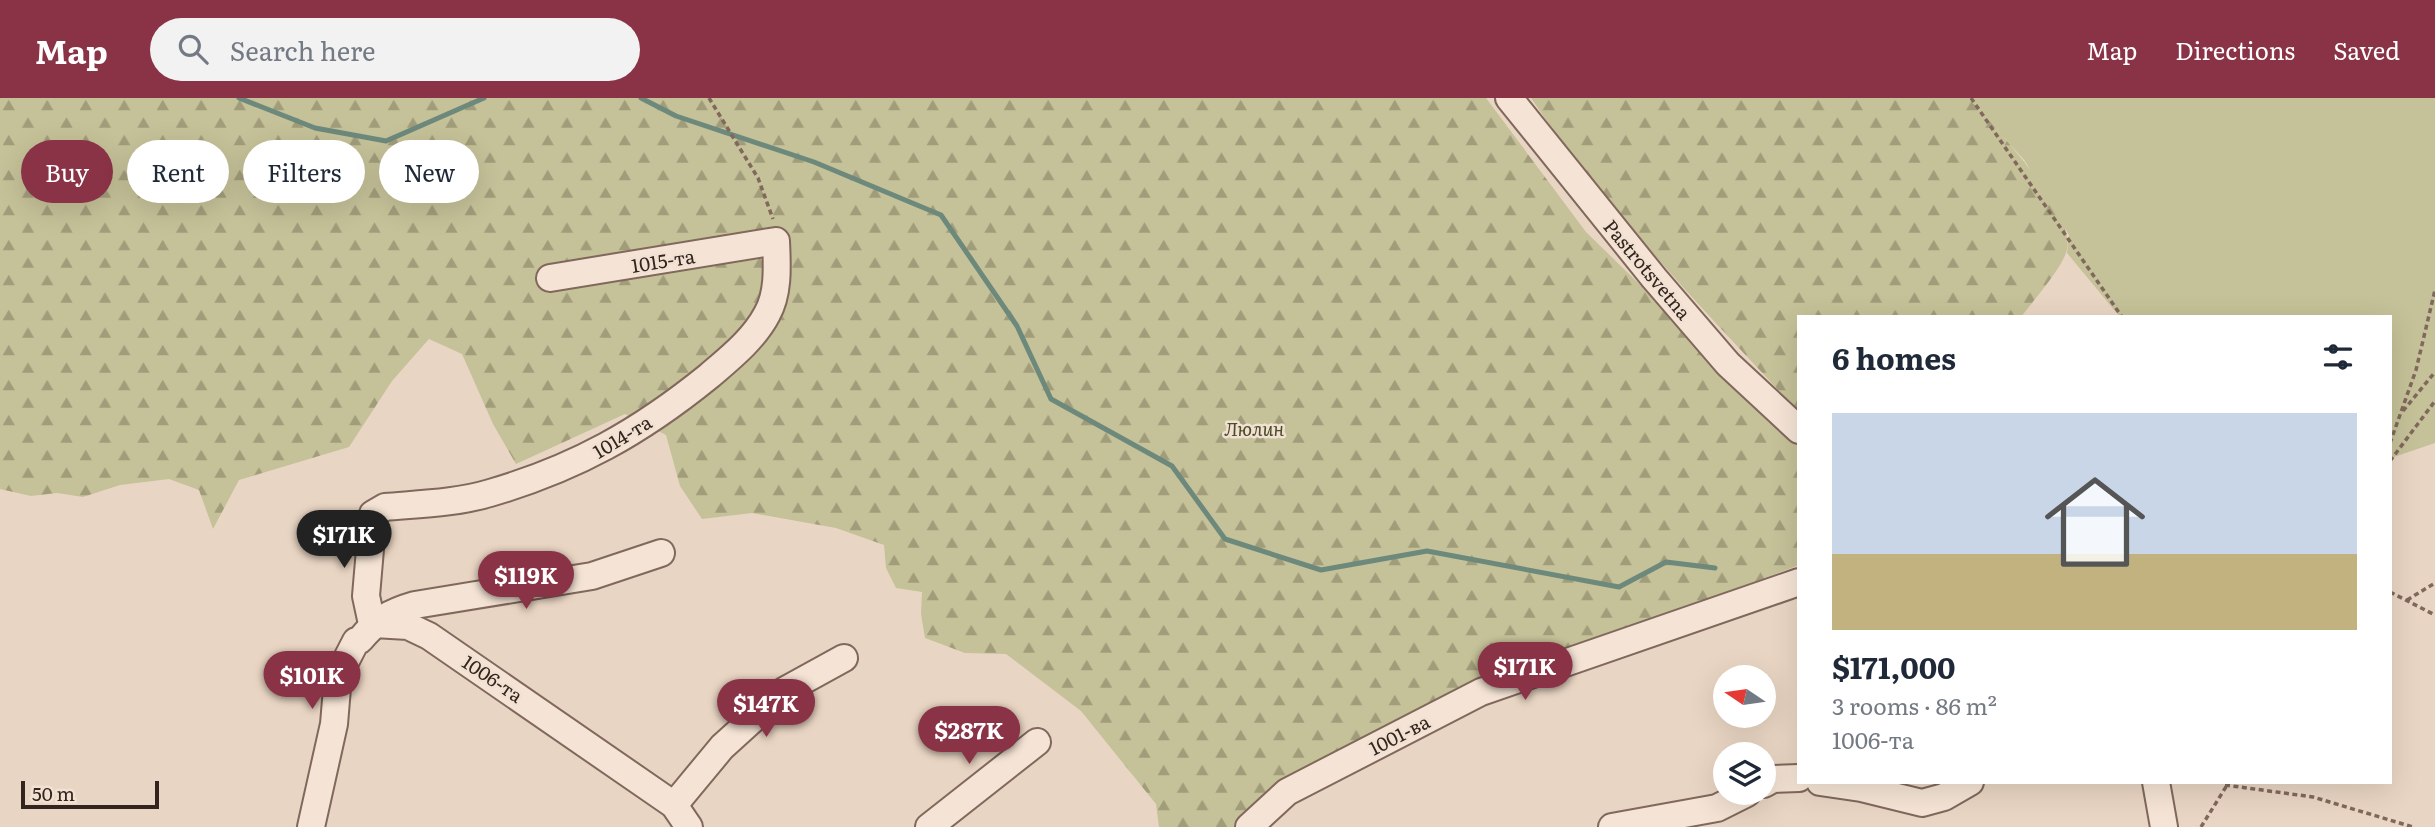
<!DOCTYPE html>
<meta charset="utf-8">
<style>
body{margin:0;font-family:Literata,serif;background:#f2f2f3;color:#1f2937;height:100vh;display:flex;flex-direction:column;font-size:26px;white-space:nowrap}
*{box-sizing:border-box;margin:0}
p{font-size:23px;color:#747a83}
.icon{flex:none;width:38px;height:38px;fill:none;stroke:currentColor;stroke-width:2;stroke-linecap:round;stroke-linejoin:round}
.map{position:relative;flex:1;overflow:hidden}
.drawer{position:absolute;left:1797px;top:217px;width:595px;height:469px;display:flex;flex-direction:column;background:#fff;border-radius:0px;box-shadow:0 7px 28px #0002}
.drawer>*{flex:none}
.top-card{position:absolute;left:21px;top:42px;width:665px;height:63px;display:flex;gap:14px}
.needle{width:46px;rotate:283deg}
.buttons{position:absolute;left:1713px;top:567px;display:grid;gap:14px}
.buttons a{display:grid;place-items:center;width:63px;height:63px;border-radius:50%;background:#fff;box-shadow:0 7px 28px #0002;font-size:35px}
.scale{position:absolute;left:21px;bottom:18px;width:138px;box-sizing:border-box;padding-left:7px;border:4px solid #33241e;border-top:0;font-size:19px;line-height:24px;white-space:nowrap;color:#33241e;-webkit-text-stroke:5px #f1e1d2;paint-order:stroke}
.price{position:absolute;translate:-50% -60px;padding:0 16px;border-radius:24px;background:#8a3246;color:#fff;font-size:23px;line-height:46px;filter:drop-shadow(0 2px 4px #0008)}
.price::after{content:'';position:absolute;left:50%;top:42px;width:21px;height:16px;margin-left:-10px;background:inherit;clip-path:polygon(0 0,100% 0,50% 100%)}
.price.current{background:#222;color:#fff}
ul{padding:0;list-style:none}
li{display:grid;align-content:center;gap:14px;height:371px;padding:0 35px}
li span{display:grid;place-items:center;height:217px;border-radius:0px;color:#555}
li>.icon{margin-inline-start:auto}
span .icon{width:126px;height:126px;fill:#fffc;stroke-width:1}
li b{font-size:30px}
h2{display:flex;justify-content:space-between;align-items:center;height:84px;padding:0 35px;font-size:30px}
.pill{padding:0 24px;border-radius:32px;background:#fff;box-shadow:0 7px 28px #0002;font-size:24px;line-height:63px}
.pill.current{background:#8a3246;color:#fff}
header{display:flex;align-items:center;gap:42px;box-sizing:border-box;height:98px;padding:0 35px;background:#8a3246;color:#fff}
header strong{font-size:33px}
nav{display:flex;gap:38px;margin-inline-start:auto;font-size:24px}
.search{width:490px;height:63px;background:#f2f2f3;display:flex;align-items:center;gap:18px;box-sizing:border-box;padding:0 24px;border-radius:38px;color:#747a83;font-size:26px}
.map>svg:first-child{display:block}
.grass{fill:#c5c198}
.forest{fill:url(#forest-firs)}
.lines{fill:none;stroke-linecap:round;stroke-linejoin:round}
.stream{stroke:#6d897c;stroke-width:5}
.minor-casing{stroke:#81685c;stroke-width:30}
.path{stroke:#81685c;stroke-width:3.5;stroke-dasharray:5 3.5;stroke-linecap:butt}
.minor{stroke:#f5e4d5;stroke-width:26}
.labels{text-anchor:middle;dominant-baseline:central;stroke-width:5;stroke-linejoin:round;paint-order:stroke}
.street-label{font-size:19px;fill:#33241e;stroke:#f1e1d2}
.park-label{font-size:19px;font-style:italic;fill:#4b4d27;stroke:#f1e1d2}
</style>
<header>
<strong>Map</strong>
<div class="search"><svg class="icon" aria-label="search" viewBox="0 0 24 24"><circle cx="10" cy="10" r="6"/><path d="M15 15l6 6"/></svg>Search here</div>
<nav><a>Map</a><a>Directions</a><a>Saved</a></nav>
</header>
<div class="map">
<svg width="2435" height="729" viewBox="0 0 2435 729">
<defs>
<pattern id="forest-firs" width="22" height="20" patternUnits="userSpaceOnUse" patternTransform="scale(1.75)"><rect width="22" height="20" fill="#c5c198"/><path d="M5 1l3.5 6h-7zM16 11l3.5 6h-7z" fill="#a19d7b"/></pattern>
</defs>
<rect width="100%" height="100%" fill="#e9d5c3"/>
<polygon class="grass" points="1968,0 2435,0 2435,345 2391,360 2390,219 2120,219 2067,155 2069,137 2025,63"/>
<g class="forest">
<polygon points="0,0 1486,0 1586,134 1799,342 1799,467 1431,608 1303,701 1248,718 1235,729 1159,729 1156,706 1081,613 1006,556 965,555 925,540 921,516 922,494 896,490 886,470 884,447 836,430 752,415 702,421 680,388 666,337 625,316 516,366 493,326 462,256 429,241 392,283 349,349 239,382 213,431 199,392 169,381 120,387 83,399 57,395 31,398 0,391"/>
<path d="M1531 0H1968C1994 28 2075 113 2067 151 2064 168 2033 203 2021 219H1799V314C1705 214 1609 114 1531 0Z"/>
</g>
<g class="lines">
<g class="stream">
<polyline points="239,0 315,30 386,43 484,0"/>
<polyline points="641,0 676,18 814,64 941,117 1017,228 1051,301 1172,368 1225,441 1321,472 1427,453 1619,489 1666,464 1715,470"/>
</g>
<g class="minor-casing">
<g id="minor">
<polyline points="1509,0 1654,180 1728,266 1799,332"/>
<path d="M372 526 366 498 373 416 385 409C419 406 457 405 490 395 576 370 640 334 709 278 730 260 754 241 767 216 779 195 777 167 776 143L550 180"/>
<polyline points="374,526 408,528 429,538 674,707 689,729"/>
<polyline points="1820,684 1861,690 1922,705 1944,699 1970,684"/>
<polyline points="2156,684 2164,729"/>
<polyline points="1764,686 1773,681 1799,680"/>
<polyline points="674,707 722,649 784,593 844,560"/>
<path d="M311 729 334 626 338 578 356 543 360 542C376 522 391 514 415 507L592 478 661 455"/>
<polyline points="929,729 1037,644"/>
<polyline points="1249,729 1287,694 1481,594 1799,484"/>
<polyline points="1612,729 1717,710 1747,695"/>
</g>
</g>
<g class="path">
<polyline points="709,0 758,80 773,121"/>
<polyline points="1971,0 2122,219"/>
<polyline points="2403,313 2435,274"/>
<polyline points="2390,345 2416,272 2435,192"/>
<polyline points="2390,363 2435,303"/>
<polyline points="2390,494 2435,517"/>
<polyline points="2407,502 2435,485"/>
<polyline points="2225,687 2313,699 2413,729"/>
<polyline points="2201,729 2229,684"/>
</g>
<use href="#minor" class="minor"/>
</g>
<g class="labels">
<g class="street-label">
<text transform="translate(663 162) rotate(-9)">1015-та</text>
<text transform="translate(1648 171) rotate(50)">Pastrotsvetna</text>
<text transform="translate(622 338) rotate(-31)">1014-та</text>
<text transform="translate(493 580) rotate(34)">1006-та</text>
<text transform="translate(1399 636) rotate(-27)">1001-ва</text>
</g>
<g class="park-label">
<text x="1254" y="330">Люлин</text>
</g>
</g>
</svg>
<div class="buttons">
<a><svg class="needle" viewBox="-14 -14 28 28"><path d="M0-13l5 13h-10z" fill="#e53935"/><path d="M0 13l5-13h-10z" fill="#747a83"/></svg></a>
<a><svg class="icon" aria-label="layers" viewBox="0 0 24 24"><path d="M12 4l9 5-9 5-9-5zM3 14l9 5 9-5"/></svg></a>
</div>
<div class="scale">50 m</div>
<b class="price current" style="left:344px;top:472px">$171K</b>
<b class="price" style="left:526px;top:513px">$119K</b>
<b class="price" style="left:1525px;top:604px">$171K</b>
<b class="price" style="left:312px;top:613px">$101K</b>
<b class="price" style="left:766px;top:641px">$147K</b>
<b class="price" style="left:969px;top:668px">$287K</b>
<div class="top-card">
<a class="pill current">Buy</a>
<a class="pill">Rent</a>
<a class="pill">Filters</a>
<a class="pill">New</a>
</div>
<section class="drawer">
<h2>6 homes<svg class="icon" aria-label="filters" viewBox="0 0 24 24"><path d="M4 7h16M4 17h16"/><circle cx="9" cy="7" r="2"/><circle cx="15" cy="17" r="2"/></svg></h2>
<ul>
<li><span style="background:linear-gradient(#c9d6e8 65%,#c2b280 0)"><svg class="icon" aria-label="home" viewBox="0 0 24 24"><path d="M3 11l9-7 9 7M6 9v11h12V9"/></svg></span><div><b>$171,000</b><p>3 rooms · 86 m²</p><p>1006-та</p></div></li>
</ul>
</section>
</div>
